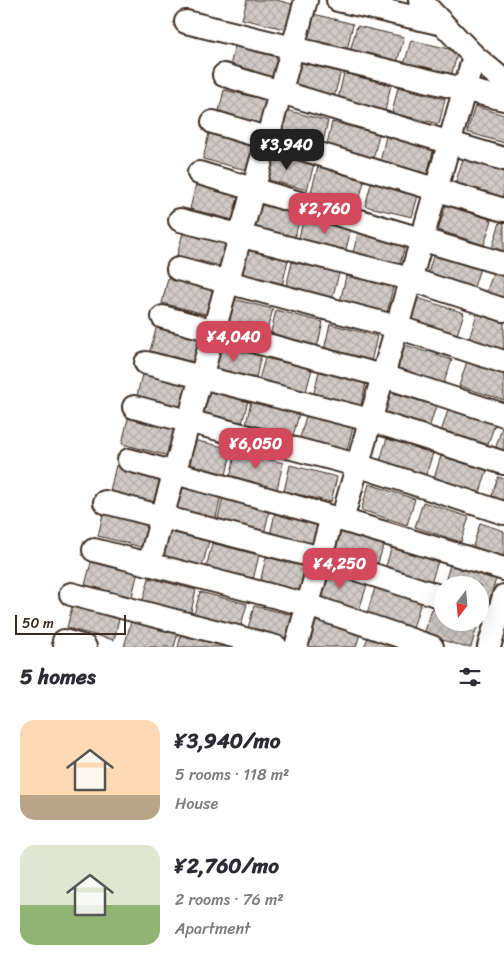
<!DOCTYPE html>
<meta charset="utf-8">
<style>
body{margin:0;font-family:Sriracha,sans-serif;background:#f7f7f7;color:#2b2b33;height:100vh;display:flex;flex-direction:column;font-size:19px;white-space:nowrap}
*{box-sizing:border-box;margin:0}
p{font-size:16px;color:#7c7c81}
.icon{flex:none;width:28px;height:28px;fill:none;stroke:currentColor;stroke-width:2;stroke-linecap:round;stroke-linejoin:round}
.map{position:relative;height:647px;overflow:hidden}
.sheet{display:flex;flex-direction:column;background:#fff;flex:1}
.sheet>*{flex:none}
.needle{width:32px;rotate:196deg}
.tools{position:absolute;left:434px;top:576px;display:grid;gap:10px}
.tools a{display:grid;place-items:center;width:55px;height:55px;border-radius:50%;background:#fff;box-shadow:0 5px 20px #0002;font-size:25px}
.scale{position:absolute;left:15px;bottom:12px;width:111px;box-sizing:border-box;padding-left:5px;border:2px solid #3b2a1e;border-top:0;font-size:14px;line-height:18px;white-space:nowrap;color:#3b2a1e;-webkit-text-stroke:4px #fff;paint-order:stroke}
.price{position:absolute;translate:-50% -42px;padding:0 11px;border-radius:10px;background:#d1495b;color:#fff;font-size:16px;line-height:32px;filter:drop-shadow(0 1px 2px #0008)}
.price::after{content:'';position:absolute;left:50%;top:30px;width:15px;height:11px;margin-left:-8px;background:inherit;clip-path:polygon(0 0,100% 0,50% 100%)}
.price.active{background:#222;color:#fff}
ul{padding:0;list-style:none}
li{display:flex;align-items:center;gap:15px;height:125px;padding:0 20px}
li span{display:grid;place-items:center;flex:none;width:140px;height:100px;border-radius:15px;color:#555}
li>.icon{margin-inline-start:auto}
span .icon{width:60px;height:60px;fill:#fffc;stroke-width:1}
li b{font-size:21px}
h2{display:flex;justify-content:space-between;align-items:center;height:60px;padding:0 20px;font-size:21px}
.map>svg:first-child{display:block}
.building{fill:url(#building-cross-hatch);stroke:#3b2a1e}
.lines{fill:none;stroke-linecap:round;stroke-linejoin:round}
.minor-casing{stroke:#3b2a1e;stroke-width:26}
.minor{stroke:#fff;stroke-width:22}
</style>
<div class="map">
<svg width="504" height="647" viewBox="0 0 504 647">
<defs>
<pattern id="building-cross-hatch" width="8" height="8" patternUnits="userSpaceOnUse" patternTransform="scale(1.25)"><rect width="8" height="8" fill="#cfcac7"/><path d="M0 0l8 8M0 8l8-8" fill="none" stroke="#b3aeaa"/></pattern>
</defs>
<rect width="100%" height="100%" fill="#fff"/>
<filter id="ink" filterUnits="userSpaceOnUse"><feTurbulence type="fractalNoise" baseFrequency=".02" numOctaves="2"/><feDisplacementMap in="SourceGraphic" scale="10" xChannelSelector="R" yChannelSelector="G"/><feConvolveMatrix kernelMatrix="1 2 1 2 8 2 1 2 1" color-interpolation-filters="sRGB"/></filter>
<g filter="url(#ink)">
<g class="building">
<polygon points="247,0 277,0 295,5 289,30 242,19"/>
<polygon points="306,12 353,24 347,50 299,38"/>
<polygon points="357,26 404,37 397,63 350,51"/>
<polygon points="411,40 458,51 451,77 404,65"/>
<polygon points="236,41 283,52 277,78 230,66"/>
<polygon points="293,60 341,71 334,97 287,85"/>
<polygon points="344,73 391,85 385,111 338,99"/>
<polygon points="398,87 445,99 439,124 392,113"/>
<polygon points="224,90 271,101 265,127 218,115"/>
<polygon points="475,106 504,115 504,143 467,132"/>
<polygon points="282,109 328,121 322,146 275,135"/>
<polygon points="332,122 379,134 373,160 326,148"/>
<polygon points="209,133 257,145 250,171 203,159"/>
<polygon points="386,136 434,148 427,174 380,162"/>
<polygon points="267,153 314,164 307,190 261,178"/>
<polygon points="463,159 504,171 504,191 502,199 455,184"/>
<polygon points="318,166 365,178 358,204 311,192"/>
<polygon points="372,180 419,192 412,217 365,206"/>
<polygon points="196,184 243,195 237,221 190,209"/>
<polygon points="254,203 301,214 294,240 247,229"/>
<polygon points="446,205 492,220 484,245 438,230"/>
<polygon points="304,216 351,228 345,254 298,242"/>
<polygon points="500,222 504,223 504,252 492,248"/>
<polygon points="184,229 231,241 224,267 177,255"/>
<polygon points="359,230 406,242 399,268 352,256"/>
<polygon points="241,248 288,260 282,286 235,274"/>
<polygon points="435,250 481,265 473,290 427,276"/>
<polygon points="292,262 339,273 332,299 286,288"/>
<polygon points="495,268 504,271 504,299 486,293"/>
<polygon points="346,276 393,287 387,313 340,302"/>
<polygon points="168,278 215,289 209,315 162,303"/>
<polygon points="225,297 273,309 266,334 219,323"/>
<polygon points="418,298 464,313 456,338 409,323"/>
<polygon points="276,310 323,322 317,348 270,336"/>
<polygon points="477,314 504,323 504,351 469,339"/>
<polygon points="330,324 377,336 371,362 324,350"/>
<polygon points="157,325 204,337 197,363 150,351"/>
<polygon points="214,344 261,356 255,382 208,370"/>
<polygon points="405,345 452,360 443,385 397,370"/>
<polygon points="265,358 312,369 305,395 258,383"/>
<polygon points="467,361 504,372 504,400 459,386"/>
<polygon points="143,370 190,382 184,407 137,396"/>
<polygon points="319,371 366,383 360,409 313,397"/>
<polygon points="201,389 248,401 241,427 194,415"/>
<polygon points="390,392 436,406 428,432 382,417"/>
<polygon points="251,402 299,414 292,440 245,428"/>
<polygon points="449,407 496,421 487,447 441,432"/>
<polygon points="306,416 353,428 346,454 299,442"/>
<polygon points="128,418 175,430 169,456 122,444"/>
<polygon points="503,424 504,424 504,452 495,450"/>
<polygon points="185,438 232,449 226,475 179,463"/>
<polygon points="387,438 433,453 425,478 379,464"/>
<polygon points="236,451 283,463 277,489 230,477"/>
<polygon points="441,456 487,470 479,496 433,481"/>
<polygon points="116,465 163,477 157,503 110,491"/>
<polygon points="290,465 337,477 331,502 284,491"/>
<polygon points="498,477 504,479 504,507 490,502"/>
<polygon points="369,484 415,499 407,525 361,510"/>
<polygon points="174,485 221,496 215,522 167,511"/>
<polygon points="223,497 270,508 264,534 217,523"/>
<polygon points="423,502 469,517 461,542 415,527"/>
<polygon points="276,509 323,520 317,546 270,535"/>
<polygon points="104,510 151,522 145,548 98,536"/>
<polygon points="480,523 504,531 504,559 472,549"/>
<polygon points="339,526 385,541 377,566 331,551"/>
<polygon points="161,530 209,541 202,567 155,555"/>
<polygon points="212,543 259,555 253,580 206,569"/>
<polygon points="393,543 439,558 431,583 385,569"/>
<polygon points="266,557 313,569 307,594 260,583"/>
<polygon points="92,559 138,571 132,597 85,585"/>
<polygon points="450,565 496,579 488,605 480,602 480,585 444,585"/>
<polygon points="321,570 367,585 359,610 313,596"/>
<polygon points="149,578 196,590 190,616 142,604"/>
<polygon points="375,588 421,602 413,628 367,613"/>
<polygon points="200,592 247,604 240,629 193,618"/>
<polygon points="73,602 120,614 114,640 67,628"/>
<polygon points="254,606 301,617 294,643 247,632"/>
<polygon points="432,609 442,612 442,622 475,622 478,624 471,647 464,647 424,634"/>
<polygon points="314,620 360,634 356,647 311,647 305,645"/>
<polygon points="131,622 178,633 174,647 124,647"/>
<polygon points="181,635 228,647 178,647"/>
<polygon points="368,637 399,647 364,647"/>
</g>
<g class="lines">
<g class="minor-casing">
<g id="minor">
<polyline points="338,0 443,24"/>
<polyline points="420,0 474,56 504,81"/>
<polyline points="186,22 504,99"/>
<polyline points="224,75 504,159"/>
<polyline points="213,122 504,210"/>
<polyline points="199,173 504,264"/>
<polyline points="180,220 410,279 504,310"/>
<polyline points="178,269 397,327 504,362"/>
<polyline points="163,317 383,376 504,415"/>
<polyline points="146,363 370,420 504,463"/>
<polyline points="134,407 357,465 504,513"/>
<polyline points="129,460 332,517 504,569"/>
<polyline points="105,502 321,558 442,597"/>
<polyline points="342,520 474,56"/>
<polyline points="94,550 308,605 432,647"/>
<polyline points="149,564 306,0"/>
<polyline points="71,594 276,647"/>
<polyline points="64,641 85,647"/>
<polyline points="296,647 332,517"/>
<polyline points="489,647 504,596"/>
</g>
</g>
<use href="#minor" class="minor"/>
</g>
</g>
</svg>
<div class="tools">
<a><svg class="needle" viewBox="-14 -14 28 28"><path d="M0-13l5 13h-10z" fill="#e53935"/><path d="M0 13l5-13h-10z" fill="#7c7c81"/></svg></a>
</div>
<div class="scale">50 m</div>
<b class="price active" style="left:287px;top:171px">¥3,940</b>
<b class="price" style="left:325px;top:235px">¥2,760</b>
<b class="price" style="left:234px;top:363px">¥4,040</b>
<b class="price" style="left:256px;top:470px">¥6,050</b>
<b class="price" style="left:340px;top:590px">¥4,250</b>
</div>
<section class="sheet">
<h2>5 homes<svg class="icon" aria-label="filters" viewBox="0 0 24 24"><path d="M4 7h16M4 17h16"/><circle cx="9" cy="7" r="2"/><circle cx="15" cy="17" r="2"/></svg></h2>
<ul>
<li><span style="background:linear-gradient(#ffd9b3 75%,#b9a48a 0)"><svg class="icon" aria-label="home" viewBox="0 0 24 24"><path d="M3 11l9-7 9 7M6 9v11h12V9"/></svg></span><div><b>¥3,940/mo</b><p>5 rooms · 118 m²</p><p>House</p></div></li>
<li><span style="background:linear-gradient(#dfe7d0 60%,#8fb573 0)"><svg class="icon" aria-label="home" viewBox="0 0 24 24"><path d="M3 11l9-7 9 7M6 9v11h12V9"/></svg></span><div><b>¥2,760/mo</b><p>2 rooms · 76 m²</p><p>Apartment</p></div></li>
</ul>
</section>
